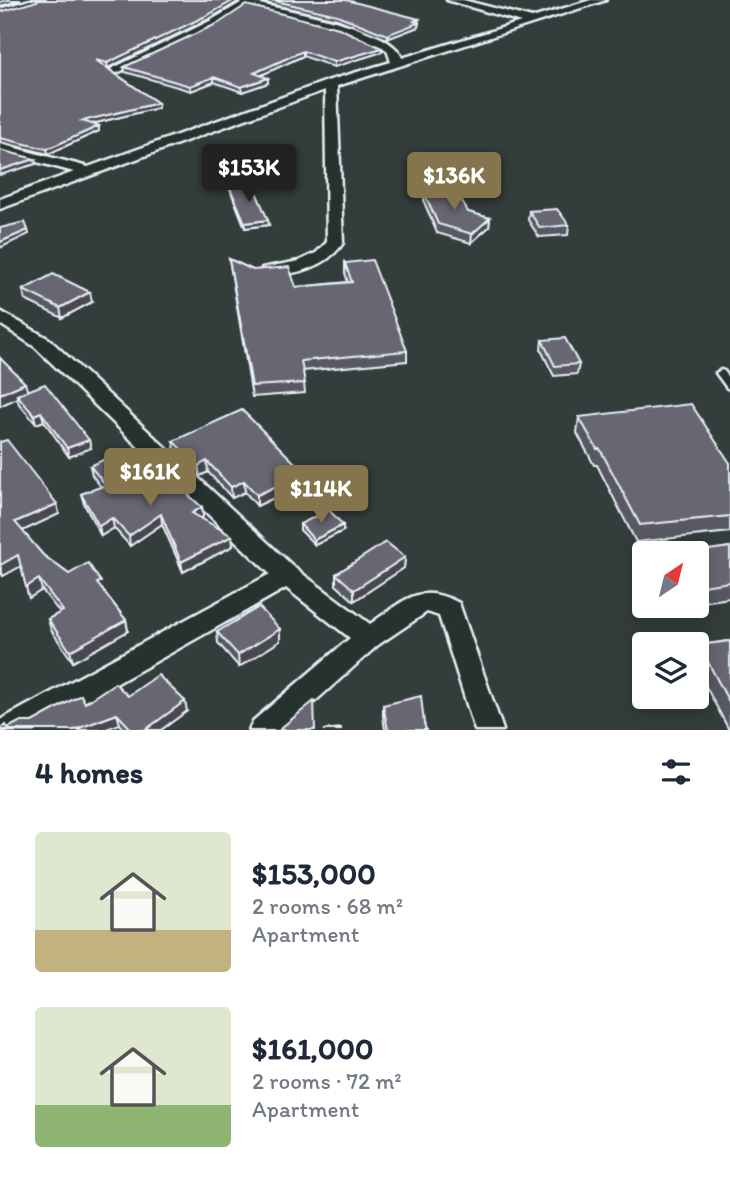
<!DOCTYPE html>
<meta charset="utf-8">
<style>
body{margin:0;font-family:Itim,sans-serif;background:#f6f6f7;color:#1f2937;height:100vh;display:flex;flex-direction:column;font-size:26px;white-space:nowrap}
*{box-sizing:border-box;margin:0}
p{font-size:23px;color:#747a83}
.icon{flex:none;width:38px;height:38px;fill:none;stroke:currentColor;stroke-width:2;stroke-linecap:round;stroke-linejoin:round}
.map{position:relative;height:730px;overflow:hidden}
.panel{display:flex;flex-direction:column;background:#fff;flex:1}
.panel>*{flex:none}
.needle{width:46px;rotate:35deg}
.buttons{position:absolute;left:632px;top:541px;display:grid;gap:14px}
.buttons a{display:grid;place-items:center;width:77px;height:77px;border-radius:7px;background:#fff;box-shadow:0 4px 18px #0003;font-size:35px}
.price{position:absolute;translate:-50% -60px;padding:0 16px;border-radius:7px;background:#84754c;color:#fff;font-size:23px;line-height:46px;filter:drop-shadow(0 2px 4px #0008)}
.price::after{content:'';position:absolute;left:50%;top:42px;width:21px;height:16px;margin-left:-10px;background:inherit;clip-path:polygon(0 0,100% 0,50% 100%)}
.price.on{background:#222;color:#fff}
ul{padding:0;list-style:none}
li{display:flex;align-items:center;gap:21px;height:175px;padding:0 35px}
li span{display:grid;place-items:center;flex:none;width:196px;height:140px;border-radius:7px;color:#555}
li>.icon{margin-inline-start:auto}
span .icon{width:84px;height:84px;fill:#fffc;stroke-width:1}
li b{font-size:30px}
h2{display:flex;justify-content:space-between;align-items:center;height:84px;padding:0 35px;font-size:30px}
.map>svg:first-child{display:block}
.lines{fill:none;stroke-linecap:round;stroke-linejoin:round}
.lane-casing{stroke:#e8f1f8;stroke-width:5}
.street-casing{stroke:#e8f1f8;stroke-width:5}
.lane{fill:#26332d;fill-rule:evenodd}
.street{fill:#26332d;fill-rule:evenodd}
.wall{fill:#595862;stroke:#e8f1f8;stroke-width:2}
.shaded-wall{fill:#494750;stroke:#e8f1f8;stroke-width:2}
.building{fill:#686672;stroke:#e8f1f8;stroke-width:2}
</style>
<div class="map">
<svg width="730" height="730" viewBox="0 0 730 730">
<rect width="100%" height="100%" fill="#333d3b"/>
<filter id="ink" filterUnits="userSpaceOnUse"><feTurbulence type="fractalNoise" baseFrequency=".0143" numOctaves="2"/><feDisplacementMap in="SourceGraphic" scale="14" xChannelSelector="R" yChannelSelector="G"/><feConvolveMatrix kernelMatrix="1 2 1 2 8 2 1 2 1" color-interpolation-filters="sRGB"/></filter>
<g filter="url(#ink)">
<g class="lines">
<g class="lane-casing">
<polygon id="lane" points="721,370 724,371 730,379 730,389 727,388 716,373"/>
</g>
<g class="street-casing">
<g id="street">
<polygon points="30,0 45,0 0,15 0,9"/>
<path d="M246 0H259L255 3C286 11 392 26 402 58L521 22 447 0H463L532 18 591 0H606L337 86 343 243C325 269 297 273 268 277L260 272 262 268 299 261 316 253 327 242 325 90 0 209V199L74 172 0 152V144L88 167 327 81 391 62 387 50 340 30 246 7 218 25 117 73 107 71 210 21Z"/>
<path d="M0 311 49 339 296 569 370 624C403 602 418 581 459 603L503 730H475L439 616 427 612 378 645 283 730H249L253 721 350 638 286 588 34 730H0V720L270 574 35 347 0 324Z"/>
</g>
</g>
<use href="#lane" class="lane"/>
<use href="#street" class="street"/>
</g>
<g class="wall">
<polygon points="260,0 346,0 419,23 418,27 387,39 337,19 261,2"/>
<polygon points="0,12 209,19 108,68 106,67 158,103 158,108 92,124 99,126 99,131 48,154 0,142"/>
<polygon points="219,23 382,52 334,67 303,56 261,75 268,83 242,92 214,82 191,91 125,72 124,67"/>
<polygon points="230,188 269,225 245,228 231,192"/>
<polygon points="424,193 468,212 490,218 489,227 471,243 437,233 424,202"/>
<polygon points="529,211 569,225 568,235 539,237 528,220"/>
<polygon points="229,259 253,270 296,287 348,282 345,273 345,263 407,351 407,361 303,371 305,393 252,397"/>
<polygon points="23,290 92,302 62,318 25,300"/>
<polygon points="542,340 579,364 577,374 554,376 541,350"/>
<polygon points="0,358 27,391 91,448 69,457 44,421 36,424 19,404 17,398 0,406"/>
<polygon points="579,417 730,463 730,532 636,542 597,465 594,465 577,433"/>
<polygon points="173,441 305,473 305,483 257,506 245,492 232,498 208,472 200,476 175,451"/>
<polygon points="0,442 57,504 59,514 22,531 43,555 69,574 103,590 126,620 128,631 73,662 51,630 48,619 60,613 42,590 29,598 21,566 3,576 0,572"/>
<polygon points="90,466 134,475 147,487 202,507 203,517 201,518 233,546 183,572 162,524 130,546 114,528 101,536 84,504 81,494 101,487 92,475"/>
<polygon points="300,524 343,531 315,545 300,530"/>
<polygon points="730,547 730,598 696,603 696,553"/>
<polygon points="405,557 404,568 354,601 336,585 336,574"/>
<polygon points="280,629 280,641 239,667 218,643 217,632"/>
<polygon points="730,641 730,730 729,730 696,668 696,653 699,645"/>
<polygon points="128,696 187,711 161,730 125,730 120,724 8,728 32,722 85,703"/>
<polygon points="383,705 424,723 426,730 385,730 383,716"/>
</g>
<g class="shaded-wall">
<polygon points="7,0 21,0 0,6 0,2"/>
<polygon points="234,0 241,0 209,19 108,68 107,63"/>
<polygon points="419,19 418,27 387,39 387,35"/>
<polygon points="382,48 382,52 334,67 334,62"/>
<polygon points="303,51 303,56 255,78 254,73"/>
<polygon points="214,77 214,82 191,91 190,86"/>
<polygon points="268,78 268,83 242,92 241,87"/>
<polygon points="158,103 158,108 83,126 82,121"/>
<polygon points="99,126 99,131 48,154 47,149"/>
<polygon points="35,159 36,164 0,175 0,170"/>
<polygon points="490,218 489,227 471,243 472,234"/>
<polygon points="268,220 269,225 245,228 245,223"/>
<polygon points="28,230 29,234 0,248 0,242"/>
<polygon points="90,292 92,302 62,318 60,308"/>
<polygon points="25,383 28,393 17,395 17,398 0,406 0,394"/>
<polygon points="41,412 44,421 36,424 34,415"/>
<polygon points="89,440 91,448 69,457 67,448"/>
<polygon points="207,461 208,472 200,476 198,466"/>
<polygon points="305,473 305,483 257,506 257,495"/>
<polygon points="244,481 245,492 232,498 231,487"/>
<polygon points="57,504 59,514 18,533 15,522"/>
<polygon points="202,507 203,517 193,523 192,513"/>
<polygon points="161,514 162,524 130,546 129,536"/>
<polygon points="112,518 114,528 101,536 99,526"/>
<polygon points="343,525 343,531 315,545 314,540"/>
<polygon points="232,536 233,546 183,572 181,562"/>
<polygon points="18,555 21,566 3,576 0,565"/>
<polygon points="405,557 404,568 354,601 354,590"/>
<polygon points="39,579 42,590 29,598 26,587"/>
<polygon points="126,620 128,631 73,662 70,651"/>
<polygon points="280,629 280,641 239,667 238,655"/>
<polygon points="185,701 187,711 161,730 145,730"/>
<polygon points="117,714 120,724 104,730 74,730"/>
</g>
<g class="building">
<polygon points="40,0 234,0 208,15 107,63 95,60 158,103 82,121 99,126 47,149 0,138 0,12"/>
<polygon points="271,0 346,0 419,19 414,21 418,23 387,35 337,15"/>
<polygon points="246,5 339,28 382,48 334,62 303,51 254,73 268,78 241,87 214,77 190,86 124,67 219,23"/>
<polygon points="0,150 35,159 0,170"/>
<polygon points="253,185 268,220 245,223 230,188"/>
<polygon points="457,191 468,212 490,218 472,234 438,224 424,193"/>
<polygon points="557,209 569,225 540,228 529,211"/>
<polygon points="25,222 28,230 0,242 0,228"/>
<polygon points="229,259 253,270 289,267 296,287 352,282 345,263 372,260 407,351 301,361 305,383 252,386"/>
<polygon points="53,274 90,292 60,308 23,290"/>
<polygon points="565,338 579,364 555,366 542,340"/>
<polygon points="0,358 25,383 0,394"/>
<polygon points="45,384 89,440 67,448 41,412 34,415 17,395"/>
<polygon points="691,404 730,463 730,516 640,525 600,449 597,449 579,417"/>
<polygon points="242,410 305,473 257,495 244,481 231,487 207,461 198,466 173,441"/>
<polygon points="7,440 57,504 15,522 43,555 69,574 88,563 101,582 97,583 126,620 70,651 48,619 63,611 39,579 26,587 18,555 0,565 0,442"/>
<polygon points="116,454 134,475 139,473 147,487 168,477 202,507 192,513 232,536 181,562 161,514 129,536 112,518 99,526 81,494 106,485 90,466"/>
<polygon points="329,510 343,525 314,540 300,524"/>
<polygon points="386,542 405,557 354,590 336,574"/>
<polygon points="730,547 730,582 696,587 696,553 687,553"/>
<polygon points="259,607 280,629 238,655 217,632"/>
<polygon points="730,641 730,704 699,645"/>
<polygon points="158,675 185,701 145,730 132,730 117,714 74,730 0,730 0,728 6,725 8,728 19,722 32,722 81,695 85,703 115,683 128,696"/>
<polygon points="421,696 424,723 426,730 388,730 383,705"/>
<polygon points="314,701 315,730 280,730 281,728"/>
<polygon points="341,728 341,730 323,730"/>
</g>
</g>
</svg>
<div class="buttons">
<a><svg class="needle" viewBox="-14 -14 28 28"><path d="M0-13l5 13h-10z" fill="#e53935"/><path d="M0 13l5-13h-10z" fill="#747a83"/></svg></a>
<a><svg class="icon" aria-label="layers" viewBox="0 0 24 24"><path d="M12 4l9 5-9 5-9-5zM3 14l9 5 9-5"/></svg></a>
</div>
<b class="price on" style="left:249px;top:204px">$153K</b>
<b class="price" style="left:454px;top:212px">$136K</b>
<b class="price" style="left:150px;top:508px">$161K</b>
<b class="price" style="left:321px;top:525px">$114K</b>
</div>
<section class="panel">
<h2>4 homes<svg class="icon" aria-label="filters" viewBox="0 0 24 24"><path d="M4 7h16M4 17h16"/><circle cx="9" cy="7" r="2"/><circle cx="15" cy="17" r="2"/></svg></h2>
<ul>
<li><span style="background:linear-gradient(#dfe7d0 70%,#c2b280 0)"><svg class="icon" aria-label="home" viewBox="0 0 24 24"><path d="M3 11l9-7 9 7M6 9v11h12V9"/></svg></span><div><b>$153,000</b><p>2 rooms · 68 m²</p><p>Apartment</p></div></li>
<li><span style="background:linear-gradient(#dfe7d0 70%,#8fb573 0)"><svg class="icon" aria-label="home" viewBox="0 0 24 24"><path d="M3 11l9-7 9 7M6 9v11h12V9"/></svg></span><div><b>$161,000</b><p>2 rooms · 72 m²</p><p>Apartment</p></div></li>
</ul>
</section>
